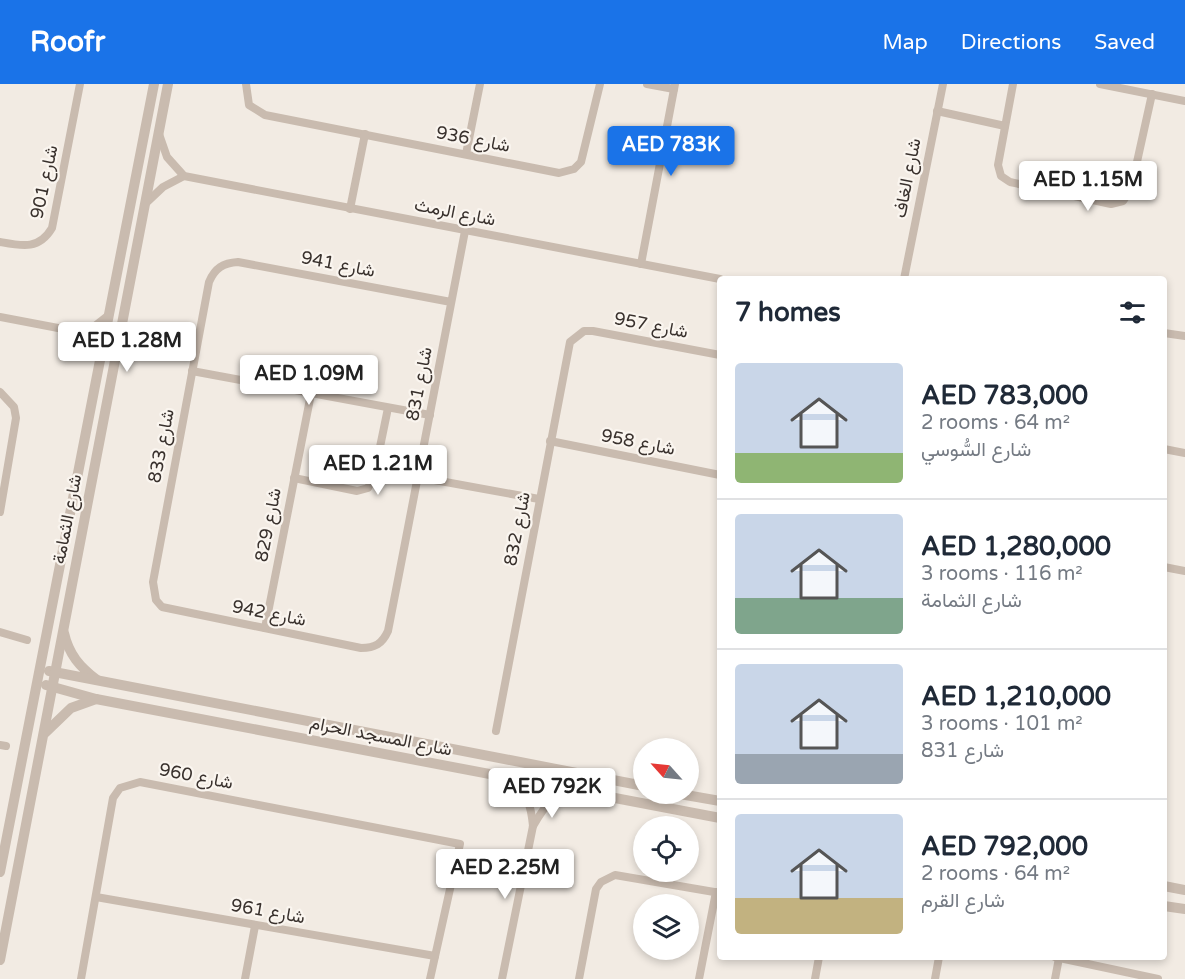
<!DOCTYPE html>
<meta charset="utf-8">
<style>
body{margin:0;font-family:"Varela Round",Vazirmatn,sans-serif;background:#f6f6f7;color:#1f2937;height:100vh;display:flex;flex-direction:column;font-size:22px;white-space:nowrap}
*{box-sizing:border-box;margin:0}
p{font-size:20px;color:#747a83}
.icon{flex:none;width:33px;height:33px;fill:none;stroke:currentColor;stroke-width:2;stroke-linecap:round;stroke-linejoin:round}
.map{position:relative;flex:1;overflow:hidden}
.sheet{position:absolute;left:717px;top:192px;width:450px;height:684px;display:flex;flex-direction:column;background:#fff;border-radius:6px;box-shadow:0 3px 9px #0003}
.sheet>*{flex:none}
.needle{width:39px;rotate:297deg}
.controls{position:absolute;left:633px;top:654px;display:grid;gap:12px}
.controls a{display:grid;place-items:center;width:66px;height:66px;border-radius:50%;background:#fff;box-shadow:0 3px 9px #0003;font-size:30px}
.price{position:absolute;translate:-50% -51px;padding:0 14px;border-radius:6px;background:#fff;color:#222;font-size:20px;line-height:39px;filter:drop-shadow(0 2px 3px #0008)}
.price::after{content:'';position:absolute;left:50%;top:36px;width:18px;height:14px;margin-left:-9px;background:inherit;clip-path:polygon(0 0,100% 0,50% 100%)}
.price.on{background:#1a73e8;color:#fff}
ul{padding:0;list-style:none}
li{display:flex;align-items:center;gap:18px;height:150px;padding:0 18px}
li+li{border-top:2px solid #e0e1e3}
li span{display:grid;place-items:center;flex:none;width:168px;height:120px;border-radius:6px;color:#555}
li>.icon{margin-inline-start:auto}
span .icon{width:72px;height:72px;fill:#fffc;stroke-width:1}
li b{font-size:26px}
h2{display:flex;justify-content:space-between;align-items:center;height:72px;padding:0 18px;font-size:26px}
header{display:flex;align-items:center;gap:36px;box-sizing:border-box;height:84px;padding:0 30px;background:#1a73e8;color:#fff}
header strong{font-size:28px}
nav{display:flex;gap:33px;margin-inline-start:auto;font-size:21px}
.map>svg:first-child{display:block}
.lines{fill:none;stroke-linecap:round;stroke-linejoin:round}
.minor{stroke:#c9bbaf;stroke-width:8}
.tertiary{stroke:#c9bbaf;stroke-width:10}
.labels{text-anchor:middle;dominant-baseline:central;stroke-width:4.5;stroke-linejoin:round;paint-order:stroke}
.street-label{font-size:18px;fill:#39312d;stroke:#faf5ef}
</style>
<header>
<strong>Roofr</strong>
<nav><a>Map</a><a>Directions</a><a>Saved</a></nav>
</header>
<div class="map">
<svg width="1185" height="895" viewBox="0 0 1185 895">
<rect width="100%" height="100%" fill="#f2ebe3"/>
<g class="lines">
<g class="minor">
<polyline points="246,0 249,21 265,31 559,89 574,85 581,78 600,0"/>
<polyline points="647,0 674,5"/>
<polyline points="1013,0 998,81 1001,92 1010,98 1111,120 1123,117 1131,105 1152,10"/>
<polyline points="1100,0 1185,17"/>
<polyline points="937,27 1005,42"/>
<polyline points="159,50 167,73 184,92 720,195"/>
<polyline points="466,70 480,0"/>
<polyline points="146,119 163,103 184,92"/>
<polyline points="350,125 365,50"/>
<path d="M0 158C22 162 39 166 52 144L80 0"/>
<polyline points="641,180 675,0"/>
<polyline points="904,195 943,0"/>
<path d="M451 218 238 178C223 179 215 184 209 198L153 498 156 516 162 523 361 564C375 564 382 560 388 547 414 414 439 281 465 147"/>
<polyline points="0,233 79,248 95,242 109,231"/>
<polyline points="79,248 92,260 101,275"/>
<polyline points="1164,249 1185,252"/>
<polyline points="192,287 430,331"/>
<polyline points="0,308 14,323 16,334 0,428"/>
<polyline points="550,357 720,391"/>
<polyline points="1164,365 1185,369"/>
<polyline points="418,393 539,415"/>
<polyline points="294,394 357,407 368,404 374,392 388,324"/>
<polyline points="1164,483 1185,487"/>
<polyline points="265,544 311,310"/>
<polyline points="0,548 27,556"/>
<polyline points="496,647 570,258 584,247 593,247 720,271"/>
<polyline points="0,661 6,662"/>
<path d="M533 742C546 720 550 713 576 708"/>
<polyline points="96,813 435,872"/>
<polyline points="1055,873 1158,895"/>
<polyline points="81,895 113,714 120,704 140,698 460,760 430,895"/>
<polyline points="245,895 255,842"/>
<path d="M502 895 533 742C531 720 527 708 508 695"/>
<polyline points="579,895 596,805 601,798 615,791 720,809"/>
<polyline points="699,895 716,808"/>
<polyline points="815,895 819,873"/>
<polyline points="935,895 939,873"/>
<polyline points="1055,895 1059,874"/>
</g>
<g class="tertiary">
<path d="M64 549C69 571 80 583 97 596"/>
<polyline points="49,587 644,702"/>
<polyline points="46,601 96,615 720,734"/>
<polyline points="45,649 71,624 96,615"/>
<polyline points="680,710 720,717"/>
<polyline points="0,788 154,0"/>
<polyline points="1164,802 1185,806"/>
<polyline points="1164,822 1185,825"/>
<polyline points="0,876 168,0"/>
</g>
</g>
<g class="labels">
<g class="street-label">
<text transform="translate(473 55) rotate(11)">شارع 936</text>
<text transform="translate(907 94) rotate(-79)">شارع الغاف</text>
<text transform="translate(44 98) rotate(-78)">شارع 901</text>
<text transform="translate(455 128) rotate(11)">شارع الرمث</text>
<text transform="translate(338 180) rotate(11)">شارع 941</text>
<text transform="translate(651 241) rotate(11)">شارع 957</text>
<text transform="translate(419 300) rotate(-79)">شارع 831</text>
<text transform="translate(638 358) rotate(11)">شارع 958</text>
<text transform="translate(161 362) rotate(-79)">شارع 833</text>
<text transform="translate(67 435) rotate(-79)">شارع الثمامة</text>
<text transform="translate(268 441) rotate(-79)">شارع 829</text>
<text transform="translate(517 445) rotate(-79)">شارع 832</text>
<text transform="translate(269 529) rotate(11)">شارع 942</text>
<text transform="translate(381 652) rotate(11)">شارع المسجد الحرام</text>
<text transform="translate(196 692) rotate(11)">شارع 960</text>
<text transform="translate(268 827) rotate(10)">شارع 961</text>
</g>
</g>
</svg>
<div class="controls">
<a><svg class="needle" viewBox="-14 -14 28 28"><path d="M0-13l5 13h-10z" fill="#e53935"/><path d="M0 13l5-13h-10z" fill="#747a83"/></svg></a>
<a><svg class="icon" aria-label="locate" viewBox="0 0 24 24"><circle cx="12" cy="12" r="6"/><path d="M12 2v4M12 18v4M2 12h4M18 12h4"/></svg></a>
<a><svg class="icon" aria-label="layers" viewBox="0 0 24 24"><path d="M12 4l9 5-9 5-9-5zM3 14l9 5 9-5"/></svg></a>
</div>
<b class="price on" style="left:671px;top:93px">AED 783K</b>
<b class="price" style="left:1088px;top:128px">AED 1.15M</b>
<b class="price" style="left:127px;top:289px">AED 1.28M</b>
<b class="price" style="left:309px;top:322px">AED 1.09M</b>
<b class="price" style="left:378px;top:412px">AED 1.21M</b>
<b class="price" style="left:552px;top:735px">AED 792K</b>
<b class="price" style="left:505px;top:816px">AED 2.25M</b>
<section class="sheet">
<h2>7 homes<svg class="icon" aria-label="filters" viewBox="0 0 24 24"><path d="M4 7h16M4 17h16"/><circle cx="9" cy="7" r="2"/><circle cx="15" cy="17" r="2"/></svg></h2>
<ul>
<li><span style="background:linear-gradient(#c9d6e8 75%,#8fb573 0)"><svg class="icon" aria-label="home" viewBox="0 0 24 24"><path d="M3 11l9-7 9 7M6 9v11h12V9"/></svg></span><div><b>AED 783,000</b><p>2 rooms · 64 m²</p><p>شارع السُّوسي</p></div></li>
<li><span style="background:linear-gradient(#c9d6e8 70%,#7fa58c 0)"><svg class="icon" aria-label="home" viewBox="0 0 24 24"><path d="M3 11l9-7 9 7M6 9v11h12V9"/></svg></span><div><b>AED 1,280,000</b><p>3 rooms · 116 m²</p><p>شارع الثمامة</p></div></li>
<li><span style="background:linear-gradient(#c9d6e8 75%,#9aa5b1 0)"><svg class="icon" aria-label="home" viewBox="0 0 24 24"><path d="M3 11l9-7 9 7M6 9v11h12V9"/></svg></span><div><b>AED 1,210,000</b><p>3 rooms · 101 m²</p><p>شارع 831</p></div></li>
<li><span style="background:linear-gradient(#c9d6e8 70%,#c2b280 0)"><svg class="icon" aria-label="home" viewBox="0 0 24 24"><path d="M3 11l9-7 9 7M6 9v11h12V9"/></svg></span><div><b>AED 792,000</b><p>2 rooms · 64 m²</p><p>شارع القرم</p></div></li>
</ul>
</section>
</div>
